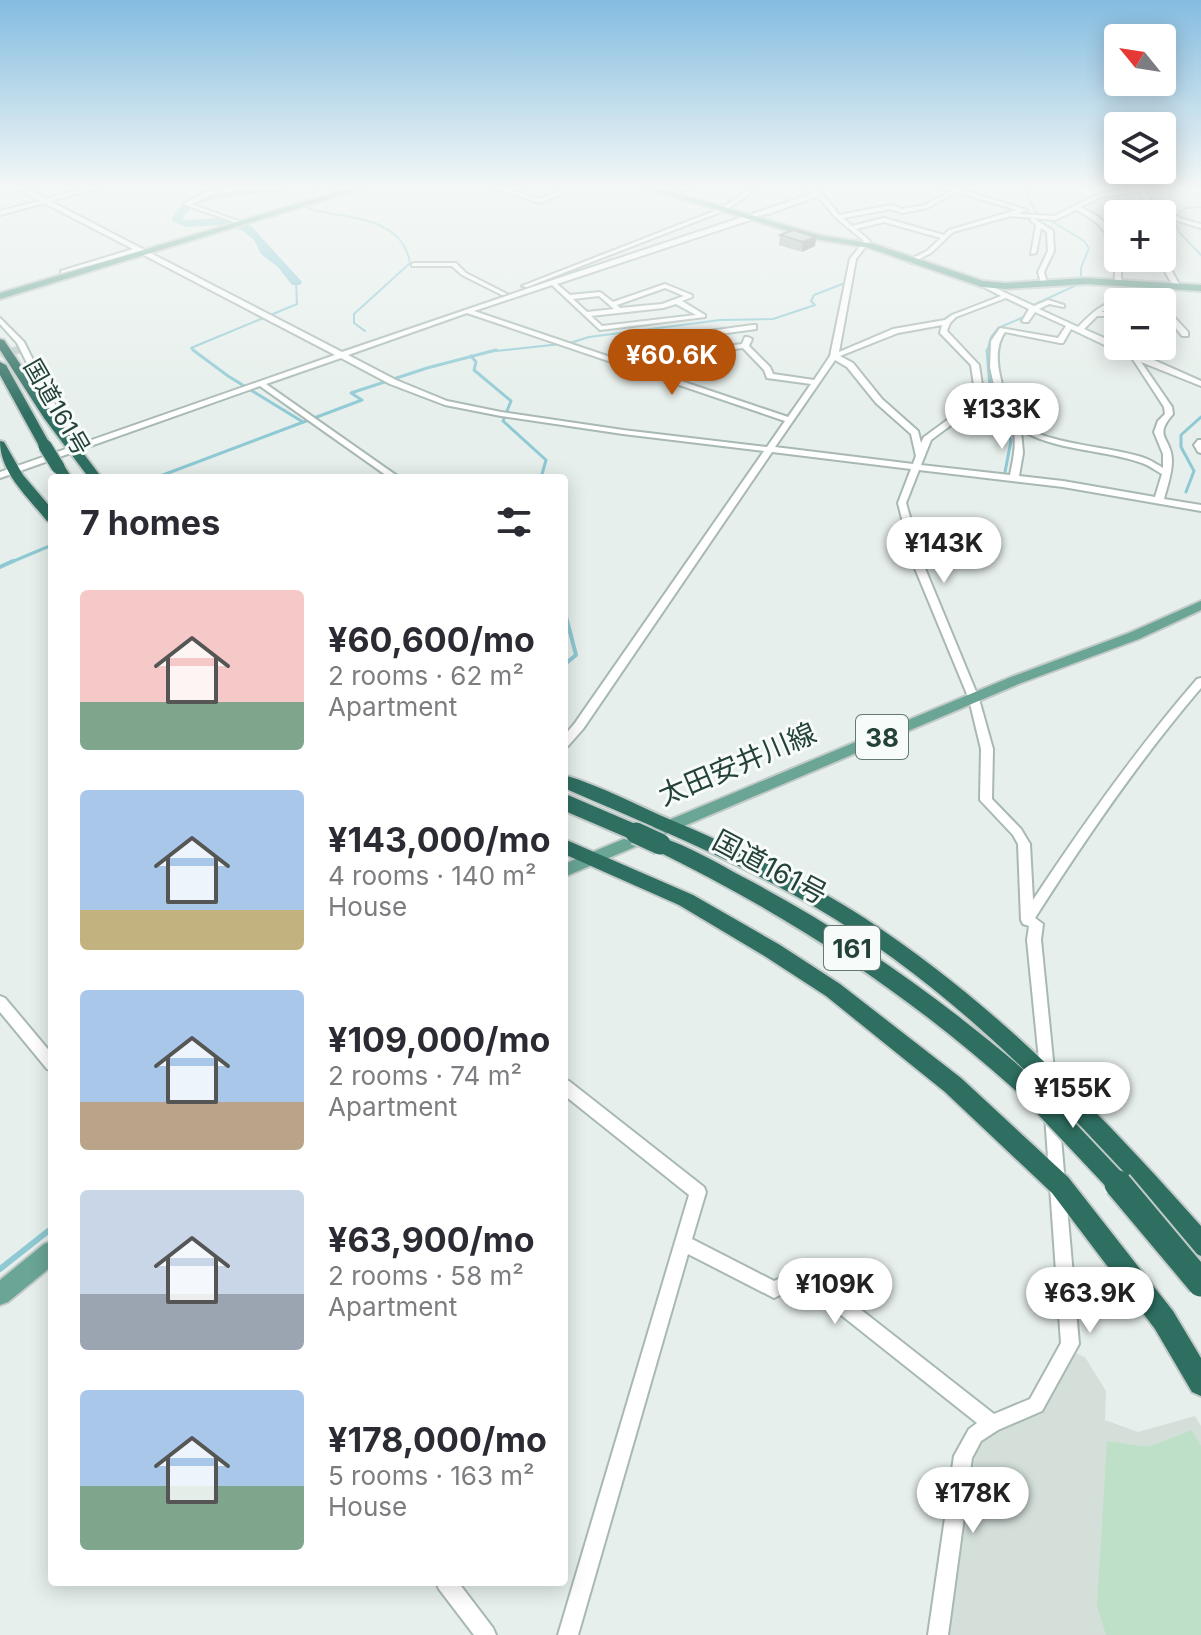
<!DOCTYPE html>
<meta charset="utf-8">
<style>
body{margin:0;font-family:Inter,"Noto Sans JP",sans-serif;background:#f7f7f7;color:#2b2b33;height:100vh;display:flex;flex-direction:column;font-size:30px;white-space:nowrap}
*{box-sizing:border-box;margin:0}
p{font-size:26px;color:#7c7c81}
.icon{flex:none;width:44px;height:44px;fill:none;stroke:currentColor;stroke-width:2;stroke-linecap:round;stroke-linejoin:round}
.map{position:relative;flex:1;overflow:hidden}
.drawer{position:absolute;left:48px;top:474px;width:520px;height:1112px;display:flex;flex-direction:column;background:#fff;border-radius:8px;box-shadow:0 4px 20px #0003}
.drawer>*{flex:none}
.needle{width:52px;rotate:300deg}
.tools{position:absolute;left:1104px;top:24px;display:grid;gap:16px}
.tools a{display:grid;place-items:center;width:72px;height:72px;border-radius:8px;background:#fff;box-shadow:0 4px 20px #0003;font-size:40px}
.price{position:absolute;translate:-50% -68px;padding:0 18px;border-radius:28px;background:#fff;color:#222;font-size:26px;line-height:52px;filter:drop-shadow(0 2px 4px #0008)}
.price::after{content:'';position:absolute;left:50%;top:48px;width:24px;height:18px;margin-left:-12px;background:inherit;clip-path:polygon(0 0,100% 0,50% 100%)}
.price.selected{background:#b45309;color:#fff}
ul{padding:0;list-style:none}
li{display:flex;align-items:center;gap:24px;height:200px;padding:0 32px}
li span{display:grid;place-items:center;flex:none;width:224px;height:160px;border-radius:8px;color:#555}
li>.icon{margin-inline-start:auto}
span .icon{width:96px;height:96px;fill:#fffc;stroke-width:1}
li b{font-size:34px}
h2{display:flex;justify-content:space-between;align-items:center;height:96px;padding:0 32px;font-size:34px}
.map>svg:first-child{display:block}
.built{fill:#d4dfda}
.green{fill:#bfe0c8}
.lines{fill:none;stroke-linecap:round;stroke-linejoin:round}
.stream-far3{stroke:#8ec9d4;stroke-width:2}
.stream-far2{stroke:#8ec9d4;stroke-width:3}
.stream-far1{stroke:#8ec9d4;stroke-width:4}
.stream{stroke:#8ec9d4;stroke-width:6}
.river{fill:#8ec9d4;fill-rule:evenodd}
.minor-tunnel-far1{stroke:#bfccc8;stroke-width:6;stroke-dasharray:6 3;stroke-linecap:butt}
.minor-tunnel{stroke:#bfccc8;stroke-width:8;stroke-dasharray:8 4;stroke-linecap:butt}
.minor-casing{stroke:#a8b8b2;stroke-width:4}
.major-casing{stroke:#c2cac8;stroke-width:4}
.highway-casing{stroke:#c2cac8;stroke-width:4}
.minor{fill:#fff;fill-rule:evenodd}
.major{fill:#6aa596;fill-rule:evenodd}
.highway{fill:#2f6f62;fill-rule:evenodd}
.highway-bridge-far3-casing{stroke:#c2cac8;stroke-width:16;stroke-linecap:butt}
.highway-bridge-far2-casing{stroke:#c2cac8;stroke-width:20;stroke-linecap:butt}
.highway-bridge-far1-casing{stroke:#c2cac8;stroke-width:25;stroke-linecap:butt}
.highway-bridge-casing{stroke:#c2cac8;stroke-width:31;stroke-linecap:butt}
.highway-bridge-far3{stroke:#2f6f62;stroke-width:13}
.highway-bridge-far2{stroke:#2f6f62;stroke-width:16}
.highway-bridge-far1{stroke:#2f6f62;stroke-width:21}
.highway-bridge{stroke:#2f6f62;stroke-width:27}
.wall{fill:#a1aea9}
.shaded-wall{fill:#838d89}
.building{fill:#bbcac4;stroke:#838d89;stroke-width:2}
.labels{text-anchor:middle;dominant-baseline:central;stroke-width:6;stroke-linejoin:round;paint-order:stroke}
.far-street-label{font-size:24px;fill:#24423a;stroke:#f7fbf9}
.shield{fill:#f7fbf9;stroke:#637a73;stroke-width:2}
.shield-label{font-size:26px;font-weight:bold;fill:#24423a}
.street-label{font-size:28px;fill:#24423a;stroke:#f7fbf9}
</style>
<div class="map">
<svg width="1201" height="1635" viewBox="0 0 1201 1635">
<rect width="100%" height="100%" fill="#e6efeb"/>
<polygon class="built" points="1073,1352 1085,1357 1106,1391 1105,1420 1138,1432 1195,1416 1201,1426 1201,1635 949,1635 976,1448 994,1432 1032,1415"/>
<polygon class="green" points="1192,1430 1201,1446 1201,1635 1106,1635 1097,1605 1107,1441 1148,1447"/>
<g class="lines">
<g class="stream-far3">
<path d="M313 186 315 195 307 206 310 209C345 219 402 215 410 263L354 314V323L365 331"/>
<polyline points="809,186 823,193 844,219"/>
<polyline points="1201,207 1186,208 1173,217 1179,232 1201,255"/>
<polyline points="855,262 870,241 866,238"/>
<polyline points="196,352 191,348 297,304 296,282"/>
<polyline points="486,352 570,343 589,337 720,320 773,319 815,305 811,301 814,295 850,281"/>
<polyline points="987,352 991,337 998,328 1024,317 1031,306 1081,283 1081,268 1089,248 1084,241 1035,211 1022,186"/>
</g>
<g class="stream-far2">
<polyline points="193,350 228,376 303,422"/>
<polyline points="987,350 990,387 1011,441 1005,472"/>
<polyline points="471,356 476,362 474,370 511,401 503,421 546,460 541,478"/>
<polyline points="155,478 362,400 351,393 427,368 496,350"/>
<polyline points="1186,492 1194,471 1181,447 1181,435 1201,417"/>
<polyline points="9,563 52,545"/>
</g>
<g class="stream-far1">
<polyline points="0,567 13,561"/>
<polyline points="564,609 576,655 564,665"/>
</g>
<polyline class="stream" points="0,1269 52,1228"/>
<path class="river" d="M265 186H296C269 200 195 187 183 220L223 218 251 226 302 282 300 285H292L278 267 261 254 254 240 243 231 223 225 186 227 171 221C184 187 234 191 265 186Z"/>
<polyline class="minor-tunnel-far1" points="7,352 24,349"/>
<polyline class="minor-tunnel" points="0,353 19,350"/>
<g class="minor-casing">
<g id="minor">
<path d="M13 186H21L46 199 93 186H104L50 201 342 352 550 281 815 193 800 186C820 186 828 201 839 215L891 205 902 209 925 205 951 191 937 186H948L1027 210 1018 214 1054 216 1098 194 1141 186C1154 210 1176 218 1201 224V228L1171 219 1173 238 1169 266 1180 286 1177 288C1157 269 1166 261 1167 237 1167 231 1166 223 1165 217L1147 204 1138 192 1101 197 1080 207C1105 219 1118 230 1118 258H1121V281L1118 283 1115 281C1115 244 1111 227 1076 210L1055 220 1033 218 1053 231 1054 251 1044 272 1047 283 1044 285 1041 283 1038 272 1048 251 1047 232 1041 228 1036 253 1031 254 1036 225 1030 220 1033 218 1011 216 953 232 931 253 911 263 908 261 909 260 927 251 941 238 884 222 856 229 870 241 856 259 839 352 893 329 945 320 952 315 1001 296 980 285V283L982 282 1034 306 1048 300 1064 305V307L1049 304 1039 309 1078 327C1090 315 1101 303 1118 301V304L1101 312H1118V316H1097L1084 329 1201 381V386L1141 362 1172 407 1173 414C1152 438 1172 437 1172 461 1172 474 1167 487 1164 499L1201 505V511L1063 487 919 470 906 503 924 566 979 699 993 749 992 799 1021 829 1030 844 1033 900C1084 823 1137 748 1197 679L1201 678V688C1140 759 1086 838 1035 918L1043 924 1041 940 1055 1080 1053 1085 1048 1086 1043 1085 1041 1080 1027 940 1029 926 1023 924 1021 920 1018 844 1013 835 980 800 981 749 969 699 914 566 898 503 911 469 772 452 583 729 568 746 564 747V736L575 723 764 451 623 434 501 416 445 405 390 384 341 358 266 384 400 478H390L260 386 0 478V472L335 355 138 252 61 273V271L133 249 44 203 0 215V211L40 201ZM956 192 1017 210 949 230 944 235 884 218 852 226 843 218 891 209 902 213 927 208ZM818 196 836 218 864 241 850 259 830 356 814 380 773 374 770 367 749 346 752 339 748 337H745L742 344 648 356 640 345 756 329V325H753L635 341 631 343 643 360 685 375 729 368 730 366 719 351 743 348 764 370 767 378 811 384 788 417 474 311 552 285 600 330 705 317V315L682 301 692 297V295L665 284 613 302 600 292 570 295 557 284 756 218V216L768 214ZM665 288 684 296 662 304 620 308 617 305ZM599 296 614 309 587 312 573 299ZM1006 298 1029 309 1022 321 1024 322H1028L1035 312 1066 326 1058 338 1000 328 991 341 990 367 996 395H987L982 385 979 365 947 331 950 323 956 317ZM676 304 696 315 602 326 591 316 663 308ZM467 313 785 421 767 447 623 430 501 412 447 401 396 380 348 355ZM942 325 940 333 971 365 974 385 980 396 924 437 921 443 918 431 882 399 853 363 840 356 898 333ZM1071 329 1132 358 1164 407 1165 414 1158 421 1154 432 1163 454V468C1158 465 1152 461 1147 459 1113 445 1026 446 1008 411 1003 402 1003 390 1001 380 997 364 995 346 1005 332L1060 343H1063ZM712 352 721 365 689 371 656 359ZM835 360 847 367 876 403 911 434 916 456 913 464 775 447ZM986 399H997C1001 415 1002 411 1010 422 1019 436 1013 460 1010 475L921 465 931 440ZM1021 430C1057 451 1100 449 1139 462 1147 464 1155 470 1162 474L1155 497 1063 481 1019 476 1023 453Z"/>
<polygon points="245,186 276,186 216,193 191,204 243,223 243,225 183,204 203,193"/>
<polygon points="488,186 498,186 539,199 560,191 560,189 554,186 565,187 566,192 539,203"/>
<polygon points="687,186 697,186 672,195 667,194"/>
<polygon points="754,186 761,186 726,210 527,287 522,286 722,208"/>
<polygon points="414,263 456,263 466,273 507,294 502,295 462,275 452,266 412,266 412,264"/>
<polygon points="1149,282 1152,284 1159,302 1153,302 1146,284"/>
<polygon points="1162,304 1188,332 1188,336 1182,336 1162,310"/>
<polygon points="0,318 24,342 59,412 48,417 44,415 51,411 17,343 0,324"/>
<polygon points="1198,440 1201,440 1201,453 1198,452 1194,445"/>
<polygon points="0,996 5,998 52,1054 52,1071 47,1069 0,1012"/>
<polygon points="564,1080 569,1081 704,1187 706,1192 692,1239 774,1281 803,1267 809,1269 994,1414 1030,1399 1061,1343 1045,1115 1047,1110 1052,1108 1057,1110 1059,1115 1079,1344 1042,1411 998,1430 981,1441 972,1458 948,1635 928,1635 954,1456 969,1429 977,1423 802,1284 774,1298 688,1254 578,1635 558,1635 689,1195 564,1095"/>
<polygon points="436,1582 458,1582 493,1628 496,1635 474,1635 439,1589"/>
</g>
</g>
<g class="major-casing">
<g id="major">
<polygon points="357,186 370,186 0,299 0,293"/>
<polygon points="638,186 652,186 819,235 874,244 983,281 1005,283 1086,278 1201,285 1201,291 1086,284 1005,289 982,287 869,248 815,239"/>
<polygon points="1201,601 1201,610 1139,639 1021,683 564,877 564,864 1011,677 1129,633"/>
<polygon points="52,1241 52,1266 8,1302 0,1305 0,1280 44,1244"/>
</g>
</g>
<g class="highway-casing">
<g id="highway">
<polygon points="0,339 4,340 53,413 102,478 89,478 44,418 0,350"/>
<polygon points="0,362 6,365 51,446 49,449 39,446 0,375"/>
<path d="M0 441 4 442 23 475 52 509V522L47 521C28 497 0 473 0 441Z"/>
<polygon points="53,464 63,464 72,478 59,478 52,467"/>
<path d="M564 775C602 786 640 807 676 822 741 850 806 880 866 919 994 1003 1100 1112 1201 1226V1256L1192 1252C1082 1123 964 994 815 907 735 860 649 825 564 788Z"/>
<path d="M660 837C689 846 717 863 743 877 848 932 942 999 1031 1076L1034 1083 1031 1090 1023 1093 1015 1090C905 991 786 914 653 849L651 844 653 839Z"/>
<polygon points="564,839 693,895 780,945 840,984 961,1078 1068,1177 1173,1311 1201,1358 1201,1396 1192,1392 1155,1329 1052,1193 945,1092 826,996 766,957 679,905 564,854"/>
</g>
</g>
<use href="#minor" class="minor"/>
<use href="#major" class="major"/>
<use href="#highway" class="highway"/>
<g class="highway-bridge-far3-casing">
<polyline id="highway-bridge-far3" points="45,446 58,467"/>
</g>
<g class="highway-bridge-far2-casing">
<polyline id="highway-bridge-far2" points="564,802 641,835"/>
</g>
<g class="highway-bridge-far1-casing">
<g id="highway-bridge-far1">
<polyline points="636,833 660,844"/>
<polyline points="1023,1083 1120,1186"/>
</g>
</g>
<g class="highway-bridge-casing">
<polyline id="highway-bridge" points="1118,1184 1201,1283"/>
</g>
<use href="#highway-bridge-far3" class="highway-bridge-far3"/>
<use href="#highway-bridge-far2" class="highway-bridge-far2"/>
<use href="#highway-bridge-far1" class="highway-bridge-far1"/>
<use href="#highway-bridge" class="highway-bridge"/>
</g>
<polygon class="wall" points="780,235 816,237 815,246 802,252 779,245"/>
<polygon class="shaded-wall" points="816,237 815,246 802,252 803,242"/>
<polygon class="building" points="793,230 816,237 803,242 780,235"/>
<linearGradient id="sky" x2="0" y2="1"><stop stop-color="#84bce0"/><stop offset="0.45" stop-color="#f4f8f6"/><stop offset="1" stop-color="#f4f8f6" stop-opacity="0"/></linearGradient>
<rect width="1201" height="415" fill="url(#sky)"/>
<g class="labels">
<g class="far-street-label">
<text transform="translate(57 407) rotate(60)">国道161号</text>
</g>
<g class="shield">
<rect x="856" y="715" width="52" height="44" rx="6"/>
<rect x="824" y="926" width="56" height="44" rx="6"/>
</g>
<g class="shield-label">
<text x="882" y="737">38</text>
<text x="852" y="948">161</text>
</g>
<g class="street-label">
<text transform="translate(737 764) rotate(-23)">太田安井川線</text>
<text transform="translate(770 867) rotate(28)">国道161号</text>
</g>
</g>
</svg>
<div class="tools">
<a><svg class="needle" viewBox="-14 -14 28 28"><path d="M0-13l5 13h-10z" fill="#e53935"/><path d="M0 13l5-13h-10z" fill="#7c7c81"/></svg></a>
<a><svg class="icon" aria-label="layers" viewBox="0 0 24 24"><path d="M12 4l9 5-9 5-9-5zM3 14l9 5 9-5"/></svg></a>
<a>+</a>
<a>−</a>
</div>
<b class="price selected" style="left:672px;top:397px">¥60.6K</b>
<b class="price" style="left:1002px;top:451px">¥133K</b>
<b class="price" style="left:944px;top:585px">¥143K</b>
<b class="price" style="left:1073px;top:1130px">¥155K</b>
<b class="price" style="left:835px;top:1326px">¥109K</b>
<b class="price" style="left:1090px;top:1335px">¥63.9K</b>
<b class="price" style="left:973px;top:1535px">¥178K</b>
<section class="drawer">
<h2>7 homes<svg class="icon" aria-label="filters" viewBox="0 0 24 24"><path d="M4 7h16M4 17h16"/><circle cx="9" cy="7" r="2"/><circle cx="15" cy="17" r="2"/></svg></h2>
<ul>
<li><span style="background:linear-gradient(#f6c9c9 70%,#7fa58c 0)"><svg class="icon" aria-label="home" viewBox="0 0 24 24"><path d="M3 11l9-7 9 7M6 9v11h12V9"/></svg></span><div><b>¥60,600/mo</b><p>2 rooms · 62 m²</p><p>Apartment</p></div></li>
<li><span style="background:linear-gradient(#a9c7e8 75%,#c2b280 0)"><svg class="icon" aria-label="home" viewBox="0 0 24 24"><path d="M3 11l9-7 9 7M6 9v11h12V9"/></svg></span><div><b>¥143,000/mo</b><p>4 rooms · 140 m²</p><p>House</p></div></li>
<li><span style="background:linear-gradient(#a9c7e8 70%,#b9a48a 0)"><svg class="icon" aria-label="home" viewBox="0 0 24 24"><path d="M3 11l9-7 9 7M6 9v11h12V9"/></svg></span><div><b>¥109,000/mo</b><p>2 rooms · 74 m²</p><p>Apartment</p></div></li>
<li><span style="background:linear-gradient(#c9d6e8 65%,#9aa5b1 0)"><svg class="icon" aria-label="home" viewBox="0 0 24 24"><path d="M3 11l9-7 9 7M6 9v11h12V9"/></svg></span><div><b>¥63,900/mo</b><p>2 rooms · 58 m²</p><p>Apartment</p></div></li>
<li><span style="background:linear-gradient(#a9c7e8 60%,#7fa58c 0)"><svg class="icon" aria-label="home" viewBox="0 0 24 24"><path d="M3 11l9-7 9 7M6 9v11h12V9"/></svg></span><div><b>¥178,000/mo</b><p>5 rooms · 163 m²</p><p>House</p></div></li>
</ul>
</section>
</div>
